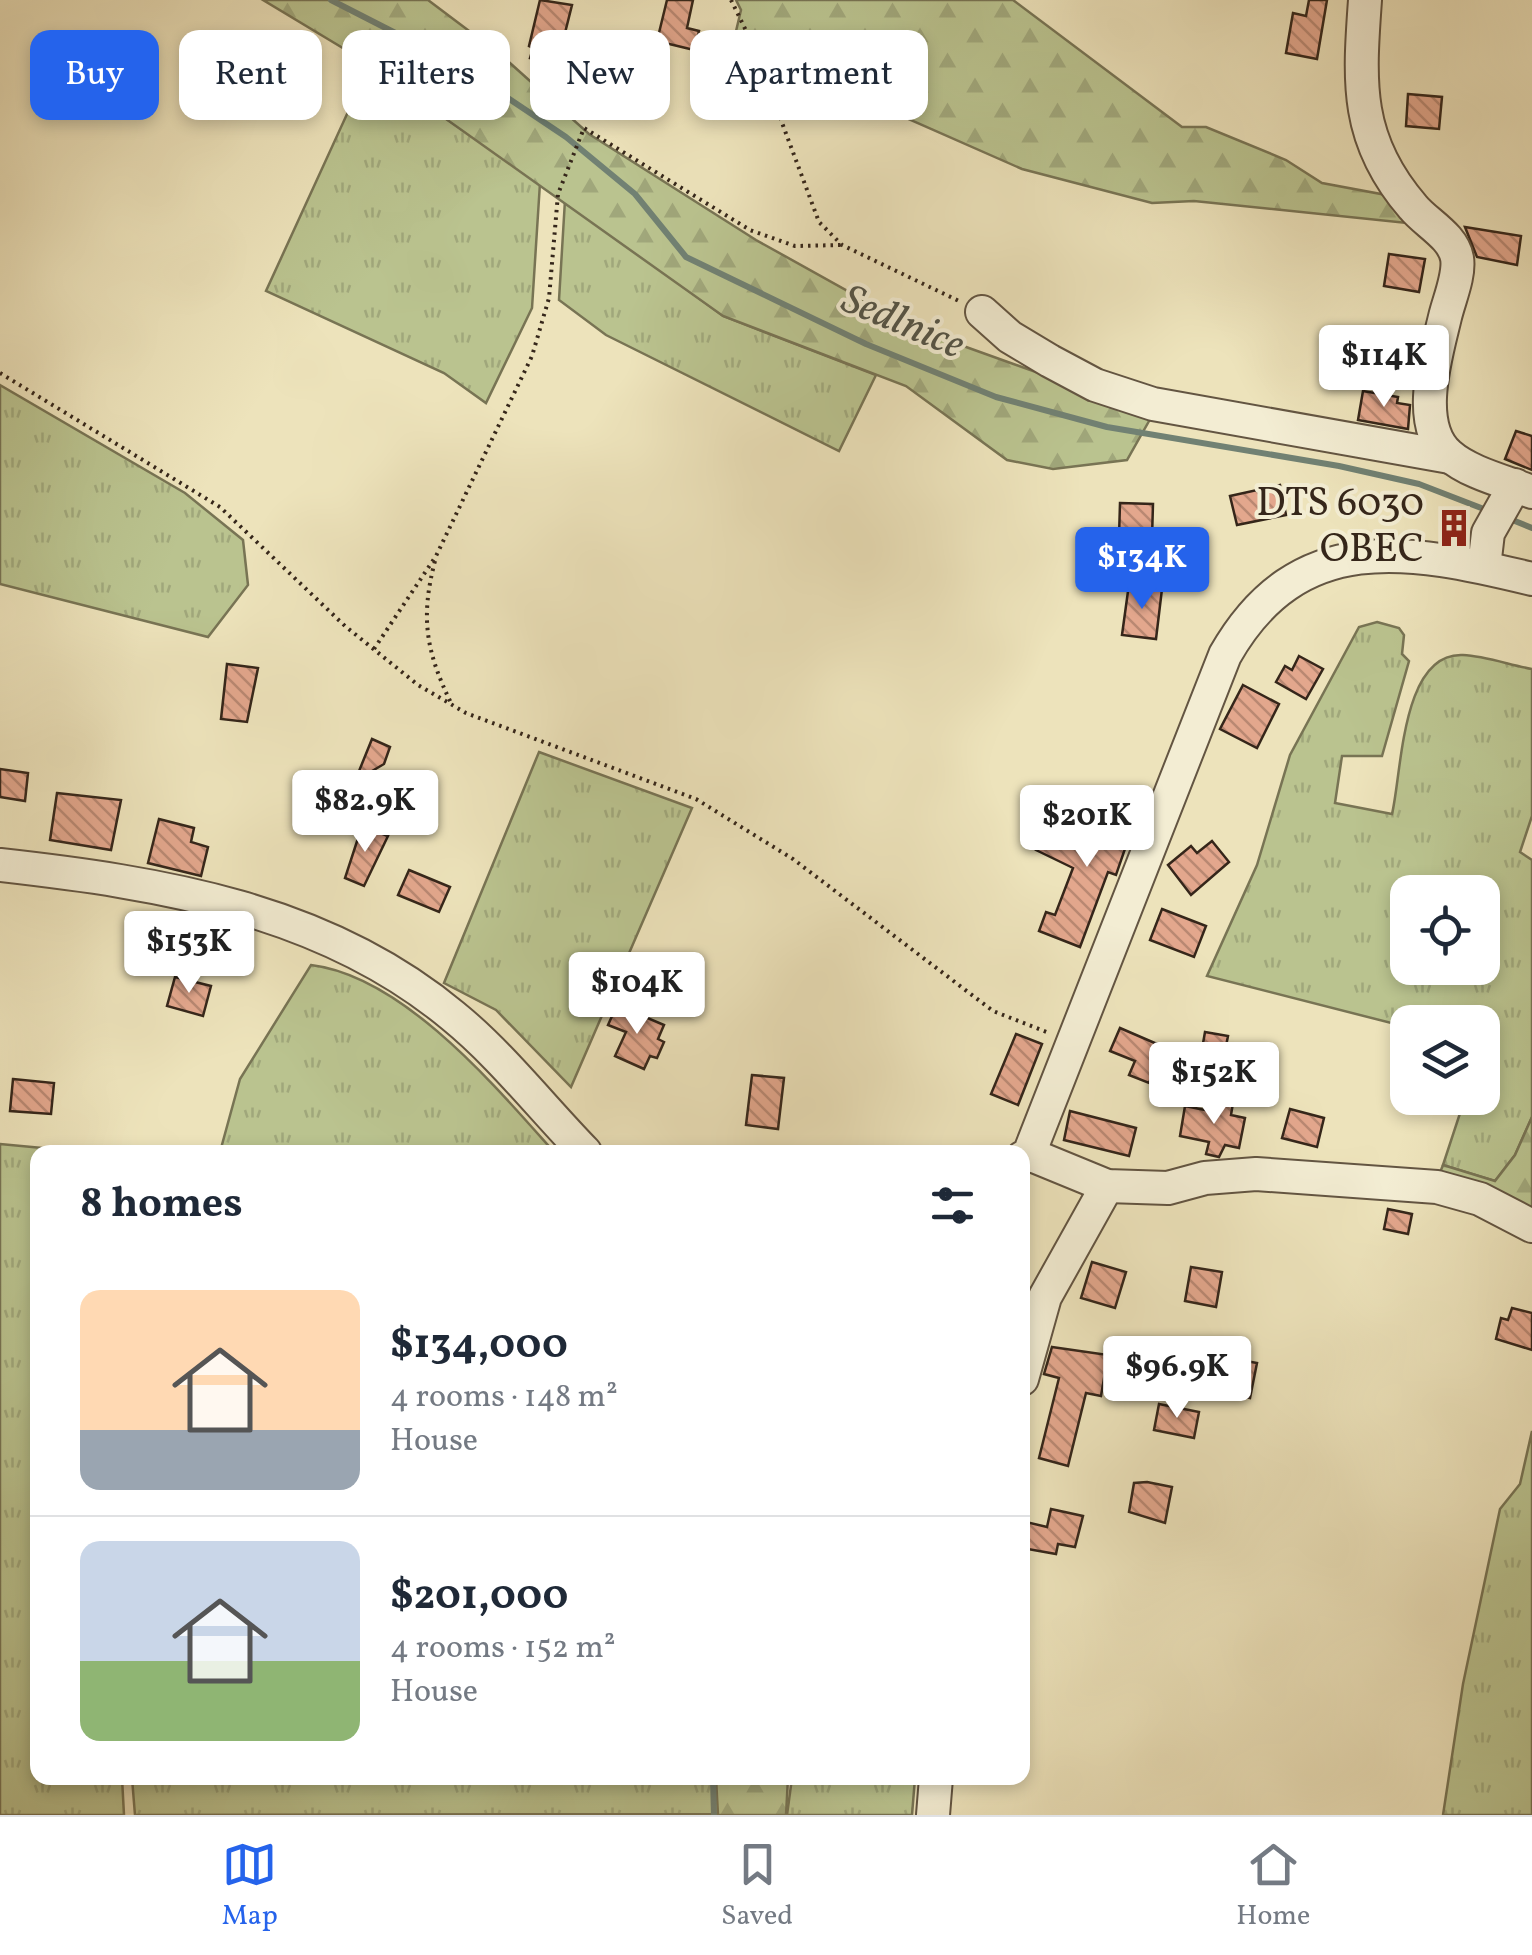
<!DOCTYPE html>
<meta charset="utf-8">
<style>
body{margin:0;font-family:Vollkorn,serif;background:#f6f6f7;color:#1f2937;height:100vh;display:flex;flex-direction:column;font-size:38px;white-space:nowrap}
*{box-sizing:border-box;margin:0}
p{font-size:32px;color:#747a83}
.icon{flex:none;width:55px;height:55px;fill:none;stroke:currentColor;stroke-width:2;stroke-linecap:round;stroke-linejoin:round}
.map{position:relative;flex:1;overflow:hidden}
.details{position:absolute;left:30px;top:1145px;width:1000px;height:640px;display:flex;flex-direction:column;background:#fff;border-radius:20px;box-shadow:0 5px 15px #0003}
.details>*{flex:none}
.hud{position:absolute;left:30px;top:30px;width:1000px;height:90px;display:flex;gap:20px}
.fabs{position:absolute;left:1390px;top:875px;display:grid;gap:20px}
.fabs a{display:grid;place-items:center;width:110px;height:110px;border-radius:20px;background:#fff;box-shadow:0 5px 15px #0003;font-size:50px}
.price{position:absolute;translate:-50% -85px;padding:0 22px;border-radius:10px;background:#fff;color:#222;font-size:32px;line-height:65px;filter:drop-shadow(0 2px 5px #0008)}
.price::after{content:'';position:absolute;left:50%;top:60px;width:30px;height:22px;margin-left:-15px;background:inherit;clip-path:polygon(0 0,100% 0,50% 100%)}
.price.selected{background:#2563eb;color:#fff}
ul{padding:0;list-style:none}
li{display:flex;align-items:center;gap:30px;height:250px;padding:0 50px}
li+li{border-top:2px solid #e0e1e3}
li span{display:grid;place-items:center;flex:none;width:280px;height:200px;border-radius:20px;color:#555}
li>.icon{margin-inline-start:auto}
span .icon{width:120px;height:120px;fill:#fffc;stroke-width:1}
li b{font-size:42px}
h2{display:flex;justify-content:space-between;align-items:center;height:120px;padding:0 50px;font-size:42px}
.tag{padding:0 35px;border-radius:20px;background:#fff;box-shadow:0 5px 15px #0003;font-size:35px;line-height:90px}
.tag.selected{background:#2563eb;color:#fff}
.dock{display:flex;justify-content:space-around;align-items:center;height:140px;border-top:2px solid #e0e1e3;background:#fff;font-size:28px;color:#747a83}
.dock a{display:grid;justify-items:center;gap:5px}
.dock .selected{color:#2563eb}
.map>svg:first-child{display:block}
.grass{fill:url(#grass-tufts);stroke:#787454;stroke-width:2.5;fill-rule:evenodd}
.forest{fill:url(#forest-firs);stroke:#787454;stroke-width:2.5}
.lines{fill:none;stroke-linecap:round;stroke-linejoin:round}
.stream{stroke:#718173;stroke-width:6}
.building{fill:url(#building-back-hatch);stroke:#35261a;stroke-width:2.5}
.minor-casing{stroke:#635542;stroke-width:36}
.path{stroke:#35261a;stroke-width:4;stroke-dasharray:2.5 5;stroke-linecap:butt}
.minor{stroke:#f3edd3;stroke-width:32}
.labels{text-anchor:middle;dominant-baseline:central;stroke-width:8;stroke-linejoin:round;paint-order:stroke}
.poi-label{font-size:40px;fill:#35261a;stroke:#f3edd3;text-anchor:end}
.water-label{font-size:42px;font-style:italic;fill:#535447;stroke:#f3edd3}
</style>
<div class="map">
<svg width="1532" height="1815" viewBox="0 0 1532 1815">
<defs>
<pattern id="grass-tufts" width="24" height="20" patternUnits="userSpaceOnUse" patternTransform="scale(2.5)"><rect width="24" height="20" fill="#bac38f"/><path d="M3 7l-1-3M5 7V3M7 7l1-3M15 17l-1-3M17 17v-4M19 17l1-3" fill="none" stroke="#a0a77b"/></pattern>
<pattern id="forest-firs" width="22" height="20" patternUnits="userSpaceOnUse" patternTransform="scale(2.5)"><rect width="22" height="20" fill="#bac38f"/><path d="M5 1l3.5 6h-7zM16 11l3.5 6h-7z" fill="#a0a77b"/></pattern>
<pattern id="building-back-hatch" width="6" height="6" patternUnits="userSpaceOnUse" patternTransform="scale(2.5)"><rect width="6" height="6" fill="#e3a78d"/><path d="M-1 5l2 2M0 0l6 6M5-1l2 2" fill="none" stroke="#b98872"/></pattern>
</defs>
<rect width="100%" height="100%" fill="#ede3bb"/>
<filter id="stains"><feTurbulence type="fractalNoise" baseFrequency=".002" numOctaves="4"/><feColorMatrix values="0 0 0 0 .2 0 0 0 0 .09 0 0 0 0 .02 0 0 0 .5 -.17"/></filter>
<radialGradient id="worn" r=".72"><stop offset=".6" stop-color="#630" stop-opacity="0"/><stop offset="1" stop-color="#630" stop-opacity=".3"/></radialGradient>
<g class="grass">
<polygon points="369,66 540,183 532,308 486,403 444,373 266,291"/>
<polygon points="565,200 723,316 876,375 839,451 606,335 559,300"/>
<polygon points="0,385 185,493 243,540 248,585 208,637 0,584"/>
<path d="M1377 622 1399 628 1404 635 1402 654 1409 661 1382 756H1342L1335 803 1392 814C1402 773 1401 652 1463 655 1485 656 1510 665 1532 669V816L1520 852 1532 860V1117L1515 1155 1495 1181 1443 1165 1465 1098H1482V1022H1408L1407 1027 1207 976 1257 865 1290 755 1359 627ZM1408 892H1482V968H1408Z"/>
<polygon points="539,752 692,808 571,1087 496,1010 444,983"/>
<path d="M311 965C403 976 496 1087 554 1152H220L240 1079Z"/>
<polygon points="0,1144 85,1152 38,1152 38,1778 122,1778 124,1815 0,1815"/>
<polygon points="1532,1431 1532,1815 1443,1815 1463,1684 1500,1509 1520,1484"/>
<polygon points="132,1778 716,1778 719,1814 135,1815"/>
<polygon points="792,1778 915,1778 912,1815 787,1815"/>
</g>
<g class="forest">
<polygon points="263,0 428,0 501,55 589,134 756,240 916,329 1153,414 1127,460 1053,469 1007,460 906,386 723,316 366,62"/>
<polygon points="736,0 1013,0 1182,127 1206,127 1286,160 1322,183 1386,195 1407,223 1194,201 1152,203 1022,169 906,118 861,91 792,81 729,61 741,10"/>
<polygon points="1532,1117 1532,1215 1437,1180 1443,1165 1495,1181 1515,1155"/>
<polygon points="716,1778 788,1778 786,1815 718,1815"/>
</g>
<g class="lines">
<g class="stream">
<polyline points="331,0 460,66 566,137 635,194 686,257 866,344 996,397 1107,427 1339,466 1419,484 1489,511"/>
<polyline points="1510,519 1532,528"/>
<polyline points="713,1778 714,1815"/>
</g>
</g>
<g class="building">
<polygon points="540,0 572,5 563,41 598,51 589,85 569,81 572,69 530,58 533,48 529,46"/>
<polygon points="667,0 693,0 687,28 699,31 694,50 657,41"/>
<polygon points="1309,0 1327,0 1317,59 1286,53 1293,13 1306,16"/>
<polygon points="1408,94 1442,97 1439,129 1406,126"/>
<polygon points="1465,227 1521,236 1517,265 1477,257"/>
<polygon points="1389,254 1425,259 1419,292 1384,286"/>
<polygon points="1363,391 1398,397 1397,403 1410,405 1408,429 1358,420"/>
<polygon points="1516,431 1532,436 1532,470 1505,459"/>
<polygon points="1280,485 1286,515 1237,525 1230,496"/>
<polygon points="1120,503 1153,504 1152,538 1119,537"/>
<polygon points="1129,584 1162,589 1156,639 1122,635"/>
<polygon points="1299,656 1323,669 1306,699 1276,682 1285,666 1292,670"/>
<polygon points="227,664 258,668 247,722 221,719"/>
<polygon points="1243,685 1279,704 1257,748 1220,729"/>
<polygon points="372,739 390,747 384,764 355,781"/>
<polygon points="0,769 28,773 25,801 0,797"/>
<polygon points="57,793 121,800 111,850 50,840"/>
<polygon points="1099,800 1137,814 1116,875 1108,872 1080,947 1039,931 1046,912 1055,915 1073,868 1036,850 1045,833 1082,850"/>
<polygon points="159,819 194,828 191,842 208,847 201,876 148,863"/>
<polygon points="362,826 388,836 364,886 345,878"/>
<polygon points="1212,841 1229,862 1191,895 1168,865 1191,846 1197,853"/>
<polygon points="409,870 450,887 439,912 398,895"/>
<polygon points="1162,909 1206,926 1194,957 1150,940"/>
<polygon points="175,977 211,986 203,1016 167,1006"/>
<polygon points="617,1005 664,1025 658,1039 664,1042 657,1058 650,1056 644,1069 615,1056 626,1032 608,1025"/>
<polygon points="1120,1028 1164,1047 1149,1083 1129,1075 1135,1061 1110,1051"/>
<polygon points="1205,1032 1228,1036 1220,1076 1198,1072"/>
<polygon points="1016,1034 1042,1044 1018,1105 991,1094"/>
<polygon points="752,1075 784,1078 778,1129 746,1125"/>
<polygon points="13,1079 54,1083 51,1114 10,1111"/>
<polygon points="1218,1100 1233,1103 1231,1115 1245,1118 1239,1148 1225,1145 1219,1157 1206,1154 1209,1142 1180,1136 1185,1106 1215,1112"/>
<polygon points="1290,1109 1324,1118 1317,1147 1282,1138"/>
<polygon points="1070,1111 1136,1128 1129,1156 1064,1140"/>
<polygon points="1388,1209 1412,1214 1408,1234 1384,1229"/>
<polygon points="1092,1262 1126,1272 1115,1308 1081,1298"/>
<polygon points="1191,1267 1222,1272 1216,1307 1185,1301"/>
<polygon points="1512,1308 1532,1313 1532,1350 1496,1339 1501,1318 1508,1320"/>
<polygon points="1052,1347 1108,1355 1101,1396 1086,1393 1068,1466 1039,1458 1059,1378 1044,1374"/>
<polygon points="1224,1357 1257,1363 1250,1398 1199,1387 1203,1370 1220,1372"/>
<polygon points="1159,1404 1199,1412 1194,1438 1154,1430"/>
<polygon points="1147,1482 1172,1487 1165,1523 1129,1512 1134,1483"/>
<polygon points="1051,1509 1083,1516 1075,1547 1058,1544 1056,1554 1022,1548 1022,1521 1047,1527"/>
</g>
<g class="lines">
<g class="minor-casing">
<g id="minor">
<path d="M1365 0C1359 83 1355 140 1413 207 1426 223 1453 236 1457 258 1460 275 1449 300 1445 317 1436 355 1414 425 1449 455 1469 473 1507 482 1532 492"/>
<polyline points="982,312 1010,337 1050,361 1095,385 1153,404 1450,457"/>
<polyline points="1484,567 1488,533 1515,485"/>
<path d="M0 865C161 883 325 909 453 1016 500 1054 543 1109 585 1152"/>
<polyline points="1029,1154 1107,1186 1168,1188 1205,1178 1256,1174 1437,1187 1480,1199 1532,1226"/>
<path d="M1022 1158 1029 1154 1225 655C1298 527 1408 549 1532 579"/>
<polyline points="1022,1379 1045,1297 1107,1186"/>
<polyline points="933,1815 936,1778"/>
</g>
</g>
<g class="path">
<polyline points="731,0 753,45 819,222 842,245 959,301"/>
<polyline points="0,373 220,507 345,626 418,685 466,713 696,799 793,859 993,1011 1049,1033"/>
<path d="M435 561C420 618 426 652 452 705"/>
<polyline points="374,649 436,556 532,356 549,298 558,194 584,128 750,230 795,246 842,245"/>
</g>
<use href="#minor" class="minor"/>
</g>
<defs>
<g id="building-bare" transform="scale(3)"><path d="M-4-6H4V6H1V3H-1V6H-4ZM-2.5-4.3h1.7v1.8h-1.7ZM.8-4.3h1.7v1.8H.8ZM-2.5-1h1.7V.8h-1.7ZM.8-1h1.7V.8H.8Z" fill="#8f2418" stroke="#f3edd3" stroke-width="2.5" paint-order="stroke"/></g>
</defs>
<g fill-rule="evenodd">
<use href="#building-bare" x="1454" y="528"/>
</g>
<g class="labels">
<g class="poi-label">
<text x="1424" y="505">DTS 6030<tspan x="1424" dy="46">OBEC</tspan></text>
</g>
<g class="water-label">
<text transform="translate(902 324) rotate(23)">Sedlnice</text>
</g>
</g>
<rect width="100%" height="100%" filter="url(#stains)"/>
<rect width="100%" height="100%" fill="url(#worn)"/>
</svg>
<div class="fabs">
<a><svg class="icon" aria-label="locate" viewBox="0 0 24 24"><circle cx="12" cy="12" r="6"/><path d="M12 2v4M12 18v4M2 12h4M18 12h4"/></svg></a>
<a><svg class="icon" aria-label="layers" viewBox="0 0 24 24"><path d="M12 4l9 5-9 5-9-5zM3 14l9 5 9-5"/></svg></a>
</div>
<b class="price" style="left:1384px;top:410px">$114K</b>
<b class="price selected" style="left:1142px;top:612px">$134K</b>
<b class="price" style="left:365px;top:855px">$82.9K</b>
<b class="price" style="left:1087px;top:870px">$201K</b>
<b class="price" style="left:189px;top:996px">$153K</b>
<b class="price" style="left:637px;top:1037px">$104K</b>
<b class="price" style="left:1214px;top:1127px">$152K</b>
<b class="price" style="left:1177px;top:1421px">$96.9K</b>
<div class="hud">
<a class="tag selected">Buy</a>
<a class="tag">Rent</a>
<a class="tag">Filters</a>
<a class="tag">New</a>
<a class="tag">Apartment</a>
</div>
<section class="details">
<h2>8 homes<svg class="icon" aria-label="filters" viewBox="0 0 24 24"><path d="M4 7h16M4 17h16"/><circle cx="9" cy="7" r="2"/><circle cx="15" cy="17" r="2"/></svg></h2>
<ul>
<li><span style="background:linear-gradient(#ffd9b3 70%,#9aa5b1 0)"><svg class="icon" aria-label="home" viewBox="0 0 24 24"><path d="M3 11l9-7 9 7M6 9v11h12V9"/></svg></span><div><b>$134,000</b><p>4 rooms · 148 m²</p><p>House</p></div></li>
<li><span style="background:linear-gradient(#c9d6e8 60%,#8fb573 0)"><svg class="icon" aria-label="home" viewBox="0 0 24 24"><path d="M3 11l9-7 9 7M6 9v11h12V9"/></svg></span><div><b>$201,000</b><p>4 rooms · 152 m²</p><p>House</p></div></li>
</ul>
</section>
</div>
<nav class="dock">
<a class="selected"><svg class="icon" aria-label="map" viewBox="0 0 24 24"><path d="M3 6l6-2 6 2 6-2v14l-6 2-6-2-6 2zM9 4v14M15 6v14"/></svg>Map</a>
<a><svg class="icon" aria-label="saved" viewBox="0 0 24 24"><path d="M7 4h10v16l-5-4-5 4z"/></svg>Saved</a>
<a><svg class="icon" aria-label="home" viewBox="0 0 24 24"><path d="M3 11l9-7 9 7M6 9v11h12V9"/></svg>Home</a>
</nav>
